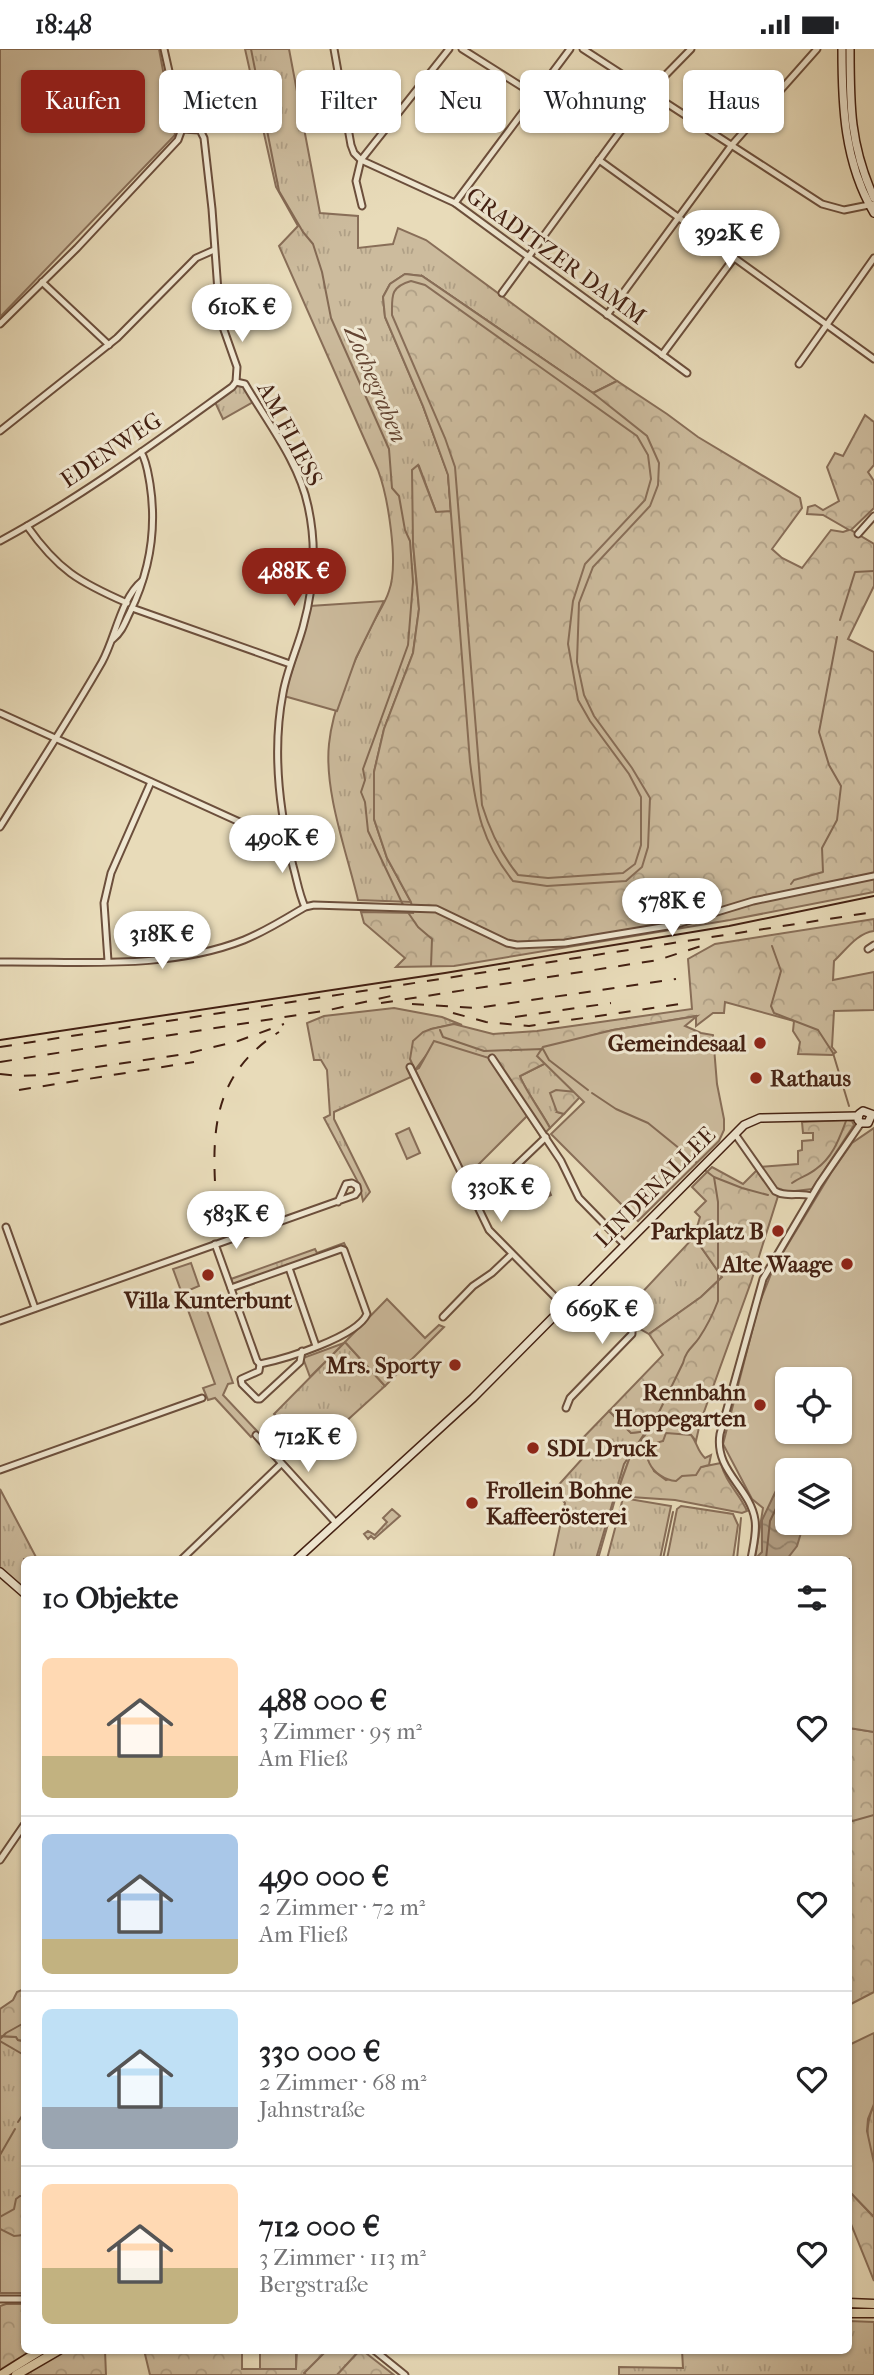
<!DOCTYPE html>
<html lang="de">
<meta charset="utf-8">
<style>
body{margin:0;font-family:"IM FELL French Canon",serif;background:#f2f2f2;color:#202124;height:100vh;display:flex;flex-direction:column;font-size:26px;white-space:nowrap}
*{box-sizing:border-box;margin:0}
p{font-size:23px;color:#757577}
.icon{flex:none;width:38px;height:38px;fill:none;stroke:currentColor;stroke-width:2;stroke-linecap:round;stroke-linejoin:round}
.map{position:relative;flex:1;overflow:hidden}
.details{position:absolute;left:21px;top:1507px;width:831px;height:798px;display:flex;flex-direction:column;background:#fff;border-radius:10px;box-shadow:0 2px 5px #0004}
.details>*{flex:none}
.hud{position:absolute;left:21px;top:21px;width:833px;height:63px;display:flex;gap:14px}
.controls{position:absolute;left:775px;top:1318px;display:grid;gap:14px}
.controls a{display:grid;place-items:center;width:77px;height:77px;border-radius:10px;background:#fff;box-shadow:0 2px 5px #0004;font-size:35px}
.price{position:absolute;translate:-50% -60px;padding:0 16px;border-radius:24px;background:#fff;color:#222;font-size:23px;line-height:46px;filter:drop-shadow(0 2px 4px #0008)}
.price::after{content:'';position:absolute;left:50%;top:42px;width:21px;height:16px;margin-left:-10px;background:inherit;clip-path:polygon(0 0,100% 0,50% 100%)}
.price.current{background:#8f2418;color:#fff}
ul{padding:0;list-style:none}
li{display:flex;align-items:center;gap:21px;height:175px;padding:0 21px}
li+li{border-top:2px solid #e0e0e0}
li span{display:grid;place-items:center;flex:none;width:196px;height:140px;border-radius:10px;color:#555}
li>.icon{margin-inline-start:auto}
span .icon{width:84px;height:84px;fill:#fffc;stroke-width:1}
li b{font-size:30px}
h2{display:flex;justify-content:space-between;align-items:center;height:84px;padding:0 21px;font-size:30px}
.tag{padding:0 24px;border-radius:10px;background:#fff;box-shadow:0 2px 5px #0004;font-size:24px;line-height:63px}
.tag.current{background:#8f2418;color:#fff}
.status{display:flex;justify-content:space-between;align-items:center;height:49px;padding:0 35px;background:#fff;direction:ltr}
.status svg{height:19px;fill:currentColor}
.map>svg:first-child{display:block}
.grass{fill:url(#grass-tufts);stroke:#886e58;stroke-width:2}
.forest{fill:url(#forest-crowns);stroke:#886e58;stroke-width:2}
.green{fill:#ccbb9d;stroke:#886e58;stroke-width:2;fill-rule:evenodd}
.water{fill:url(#water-waves);stroke:#846a54;stroke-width:2}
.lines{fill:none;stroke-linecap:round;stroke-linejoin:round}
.shore{stroke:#7a5e49;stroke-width:2}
.stream{stroke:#846a54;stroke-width:2}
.street-casing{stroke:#6c4f3c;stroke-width:9}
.secondary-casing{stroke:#432012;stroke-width:10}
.primary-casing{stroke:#432012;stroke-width:11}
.street{stroke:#f0e8d2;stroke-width:5}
.secondary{stroke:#f0e8d2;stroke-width:7}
.primary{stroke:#e8dbb9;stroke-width:8}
.tram{stroke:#432012;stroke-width:2}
.rail{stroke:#432012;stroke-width:2;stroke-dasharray:12 12;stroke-linecap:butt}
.poi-dot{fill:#8f2418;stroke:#f0e8d2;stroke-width:2.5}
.labels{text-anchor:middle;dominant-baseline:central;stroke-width:6;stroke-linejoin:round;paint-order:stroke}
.street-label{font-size:23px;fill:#432012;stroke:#f0e8d2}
.poi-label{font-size:23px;font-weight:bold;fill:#432012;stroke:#f0e8d2;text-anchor:end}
.water-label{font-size:24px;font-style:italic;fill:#644533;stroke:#f0e8d2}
</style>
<div class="status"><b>18:48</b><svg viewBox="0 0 49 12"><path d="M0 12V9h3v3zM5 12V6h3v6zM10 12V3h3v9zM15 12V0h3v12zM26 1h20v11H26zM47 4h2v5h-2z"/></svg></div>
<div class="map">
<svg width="874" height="2326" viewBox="0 0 874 2326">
<defs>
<pattern id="grass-tufts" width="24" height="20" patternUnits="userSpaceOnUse" patternTransform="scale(1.75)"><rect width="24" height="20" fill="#ccbb9d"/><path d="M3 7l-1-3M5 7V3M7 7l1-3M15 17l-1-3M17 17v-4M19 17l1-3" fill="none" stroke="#b0a086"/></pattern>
<pattern id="forest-crowns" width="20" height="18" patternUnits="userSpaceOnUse" patternTransform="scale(1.75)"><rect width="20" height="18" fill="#ccbb9d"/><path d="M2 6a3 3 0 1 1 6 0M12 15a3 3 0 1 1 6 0" fill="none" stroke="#b0a086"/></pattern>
<pattern id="water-waves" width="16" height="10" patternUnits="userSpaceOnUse" patternTransform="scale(1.75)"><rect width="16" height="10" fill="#b09b80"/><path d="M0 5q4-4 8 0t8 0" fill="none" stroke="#917e67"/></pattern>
</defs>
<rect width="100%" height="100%" fill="#e8dbb9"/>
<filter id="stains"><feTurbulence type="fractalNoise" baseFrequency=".00286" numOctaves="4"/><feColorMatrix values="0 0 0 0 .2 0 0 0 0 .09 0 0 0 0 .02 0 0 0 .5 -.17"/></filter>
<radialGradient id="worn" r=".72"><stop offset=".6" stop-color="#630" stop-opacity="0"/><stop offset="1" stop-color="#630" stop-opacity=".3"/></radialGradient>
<g class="grass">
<path d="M245 0H289L320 164 358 167V199L393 195 398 179 426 191 617 332 593 344 422 227 423 357 448 425 451 463H436L419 417 413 421V494L419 560 413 604 384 680 374 723V770L387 809 411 853 358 851C347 804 324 743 329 695 333 655 353 615 370 580 376 567 385 555 389 542 399 515 388 448 378 421L279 197 298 177 276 138Z"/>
<polygon points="239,335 243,335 253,353 223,370 215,353"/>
<polygon points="394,959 442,968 462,976 454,975 431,980 416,1020 426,1007 480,1115 465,1124 415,1022 411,1028 334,1063 334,1070 370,1143 363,1152 359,1135 324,1069 330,1066 327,1021 321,1011 314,1011 307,974 324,967"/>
<path d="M548 1013 601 1033 557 1063 564 1065 550 1079C544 1067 522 1036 520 1027Z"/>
<polygon points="522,1114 526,1121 539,1119 551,1146 525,1159 516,1150 501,1157 500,1154 517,1146 511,1132 522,1121 519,1118"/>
<polygon points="694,1188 722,1228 701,1248 649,1285 619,1268"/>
<polygon points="344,1194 346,1198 340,1197 236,1236 232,1234 231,1230 315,1200 317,1204"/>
<polygon points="345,1293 385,1337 310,1405 274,1365"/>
<polygon points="609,1362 631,1384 649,1382 631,1405 616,1447 598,1510 553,1510 565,1454 554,1441 582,1410 576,1396"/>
<polygon points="0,1440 37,1510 24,1510 24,1540 0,1519"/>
<polygon points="623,1449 671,1457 660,1510 607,1510"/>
<polygon points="681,1457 733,1465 738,1476 733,1510 667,1510 677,1460"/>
<polygon points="392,1460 400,1467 374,1490 371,1487 368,1490 364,1485 368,1482 375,1486 387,1473 383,1469"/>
<polygon points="0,1987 16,1988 18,1991 24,1992 24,2186 0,2180"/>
<polygon points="849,2272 874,2273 874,2326 619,2326 619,2318 683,2319 682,2301 849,2301"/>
<polygon points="327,2301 360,2301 337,2326 306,2326 304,2324"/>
</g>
<g class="forest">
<polygon points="405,225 422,227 593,344 617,332 667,365 698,388 800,449 802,459 772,500 782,509 802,519 831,481 843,483 849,481 823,466 807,465 808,458 815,456 823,461 839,452 827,418 835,404 843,407 865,366 874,373 874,416 868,423 874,432 874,459 851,481 874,495 874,537 848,590 874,603 874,843 730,871 454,917 396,918 405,909 364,874 361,863 413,864 411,853 387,809 374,770 374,723 384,680 413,604 419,560 413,494 412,421 418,416 436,463 451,462 448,425 423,357 385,268 383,248 390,235"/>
<path d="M874 870V882C857 884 846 901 834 912L833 931 874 923V961L834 962 832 998 836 1003 832 1006 798 1005 800 993 793 982 794 972 725 953 724 964H713L696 977V967L613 981 586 988 548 1013 520 1027C522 1036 544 1067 550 1079L541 1088 488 1009 434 996 415 1021 410 1010 413 992 423 983 431 980 454 975 493 985 537 982 692 960 688 910 715 895Z"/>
<polygon points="556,1041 576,1043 580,1048 564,1065 557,1063 550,1044"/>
<path d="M847 1071 852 1072 854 1076 812 1140 779 1144 751 1233 700 1374 696 1392 691 1386 663 1392 649 1410 654 1422 666 1431 701 1418 721 1414C725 1433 740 1445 747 1462L742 1464 675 1451 616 1447 631 1405 648 1382 631 1384 609 1362 663 1306 649 1285 701 1248 722 1228 694 1188 700 1168 695 1163 706 1152 692 1138 712 1118 743 1135 760 1118 798 1115V1102L802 1101V1092L813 1091V1084H803L802 1073Z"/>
<polygon points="849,1679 874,1683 874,1943 849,1956"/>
<polygon points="24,1940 24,1992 18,1991 16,1988 0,1987 0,1960 13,1951 17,1943"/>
<path d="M874 2055V2114C865 2095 866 2074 874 2055Z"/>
<polygon points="849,2142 874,2168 874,2232 849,2170"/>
<polygon points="20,2147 24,2147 24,2186 18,2187 8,2244 0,2244 0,2168 14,2160 16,2150"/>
<polygon points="6,2255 24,2255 24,2301 32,2301 0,2321 0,2257"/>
<polygon points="66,2301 105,2301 106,2326 23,2326"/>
<polygon points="144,2301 242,2301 242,2320 296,2320 297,2301 327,2301 304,2324 306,2326 150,2326"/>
<polygon points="360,2301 362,2301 394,2326 337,2326"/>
</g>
<g class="green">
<polygon points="0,0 159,0 175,86 0,268"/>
<path d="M405 225 422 227 593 344 647 387 659 414 658 436 650 457 593 518 579 554 577 613 584 646 594 667 632 719 650 749 648 798 642 818 626 832 547 837 513 832C482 793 476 762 470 713L448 426 423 357 385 268 383 248 390 235ZM411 232 425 236 637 387 648 406 651 430 645 451 585 515 573 552 568 595 578 651 590 672 629 725 641 748V796L635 815 623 824 548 829 518 826C500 804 490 782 482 756L455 418 445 389 392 266C392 247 390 238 411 232Z"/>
<polygon points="384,552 356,609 337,662 284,647 306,578 310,557"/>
<polygon points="697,967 685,977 701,984 713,986 717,1035 724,1070 724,1081 719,1092 638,1172 551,1085 584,1053 537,1007 543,998 613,981"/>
<polygon points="434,992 489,1009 527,1067 475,1119 465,1125 415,1021 419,1019"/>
<polygon points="409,1079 420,1104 407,1110 396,1085"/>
<path d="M874 1079V1683L849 1679V1510H755L763 1459 752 1450 723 1395 759 1255 773 1220 831 1124 852 1094ZM788 1330H840V1382H788ZM788 1421H840V1474H788Z"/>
<polygon points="191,1214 199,1237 187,1242 198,1252 203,1250 233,1334 228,1335 223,1346 257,1382 251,1388 215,1349 208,1351 203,1339 215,1335 173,1220"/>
<polygon points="387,1250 425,1289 439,1276 444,1278 385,1337 345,1293"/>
<polygon points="344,1294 310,1328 303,1309"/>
<path d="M666 1384 691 1386C697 1393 697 1402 705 1409L711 1406 709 1416 701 1418 696 1426 682 1427 676 1432C653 1431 632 1398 663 1392Z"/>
<polygon points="874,1984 874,2055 868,2070 867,2082 874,2114 874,2168 849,2142 849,1996"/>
<polygon points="0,2180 14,2187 24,2186 24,2244 0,2244"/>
<rect x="260" y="2301" width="36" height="19"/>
</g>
<polygon class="water" points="787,1424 788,1474 804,1474 797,1497 787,1510 761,1510 758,1507 762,1503 762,1471 782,1429 780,1426"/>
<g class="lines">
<polyline class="shore" points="766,1510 770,1472 788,1434"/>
<g class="stream">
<polyline points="251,0 279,142 303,183 313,195 322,223 331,269 389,400 392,439 399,447 405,481 410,492 413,533 408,596 363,720 365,731 361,743 365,753 368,782 404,858"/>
<polyline points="840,571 855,523 874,522"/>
<polyline points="791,835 794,831 823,823 822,799 837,771 841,737 829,716 819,683 837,588"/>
<polyline points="407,862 418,878 432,890 431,917"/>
<polyline points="772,897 781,922 771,957 774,964 818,981 833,1004 849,1057"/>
<polyline points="440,981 443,988 484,1002 543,1000 549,1011 588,1041"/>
<polyline points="592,1044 616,1060 648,1074 696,1113"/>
<polyline points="714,1128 742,1139 768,1146"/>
<path d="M792 1134C800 1128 809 1126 816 1120 833 1108 839 1090 846 1072"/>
<path d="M596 1510 624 1415 659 1363 683 1314C686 1301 693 1298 699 1289 707 1277 713 1265 718 1252V1153L714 1128 706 1122"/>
<polyline points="663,1510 673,1463"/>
<polyline points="737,1510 741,1469"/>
<polyline points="849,1773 874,1766"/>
<polyline points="0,1990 6,1984 24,1974"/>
<polyline points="0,1992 24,2006"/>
<polyline points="18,2073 24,2064"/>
<polyline points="0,2106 15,2080"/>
</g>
<g class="street-casing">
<g id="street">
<polyline points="334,0 351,96 354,104 361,111 356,132 362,157"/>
<polyline points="449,0 361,111 455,154 687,324"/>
<polyline points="462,0 535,46"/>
<polyline points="583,0 822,155 844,161 874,155"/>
<polyline points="182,80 200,81 204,89 212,160 219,256 224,281 237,318 236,333"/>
<polyline points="599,111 874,310"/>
<polyline points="455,154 570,0"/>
<polyline points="42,233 109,296"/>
<polyline points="502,244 649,43 691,0"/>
<polyline points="607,266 731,97 817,0"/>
<polyline points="0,275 77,199 178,91 182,80 164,0"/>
<polyline points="662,306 734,209"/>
<polyline points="799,315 874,209"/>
<path d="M236 333 245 335C267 373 299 413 308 457 317 497 314 538 303 578 297 600 287 621 283 644 272 701 279 761 293 817 297 831 299 845 305 858"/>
<polyline points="0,382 117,289 196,209 214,201"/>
<path d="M27 477C58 521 79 533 127 554"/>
<polyline points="858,485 874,467"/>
<path d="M0 492C82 448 157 392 232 338L236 333"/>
<polyline points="132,559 290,615"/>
<path d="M113 590C122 583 125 573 130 563 150 522 157 480 150 435 148 424 147 413 141 403"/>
<polyline points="0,664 257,781 285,784"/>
<path d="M0 778C34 723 70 669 102 613 115 590 121 549 142 532"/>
<polyline points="868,900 874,896"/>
<polyline points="108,912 104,854 111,824 151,733"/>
<path d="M0 913C80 912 168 921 244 891 266 882 285 870 305 858L314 856 436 860 507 894 517 896 565 894 674 876 753 852 874 827"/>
<polyline points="492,1009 561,1112 579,1149 625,1196"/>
<polyline points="410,1018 489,1181 564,1257"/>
<path d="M735 1085 775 1142C787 1149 800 1143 811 1147"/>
<polyline points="475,1156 546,1088"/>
<polyline points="6,1178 35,1259"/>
<polyline points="215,1195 257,1312 260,1315"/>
<polyline points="289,1219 316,1297"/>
<path d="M231 1239 341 1200 344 1201 367 1265C357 1288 285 1310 260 1315"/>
<polyline points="443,1268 473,1237 492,1224 512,1205"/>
<polyline points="0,1272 355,1146 358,1142 357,1137 352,1134 346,1135 338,1153"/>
<polyline points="260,1315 259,1322 241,1330 242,1335 257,1350 260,1350 300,1313 302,1302"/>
<polyline points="566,1359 570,1349 632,1285 632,1279 614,1267 585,1236"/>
<polyline points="256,1386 336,1474"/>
<polyline points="0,1421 202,1349"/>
<polyline points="182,1510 281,1415"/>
<path d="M751 1510C753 1498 757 1483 755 1471 750 1438 714 1422 720 1385L763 1230 819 1135 861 1074"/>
<polyline points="0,1811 24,1776"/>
<polyline points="0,2250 24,2250"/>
<polyline points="374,2301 405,2326"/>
</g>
</g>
<g class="secondary-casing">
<g id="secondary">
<path d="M842 0C842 57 844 113 874 164"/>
<path d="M850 0C850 57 850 96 874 149"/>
<polyline points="871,1067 868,1074 861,1074 858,1071 859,1065 863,1062 874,1066"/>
<polyline points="297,1510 473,1349 744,1076 760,1069 858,1067"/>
<polyline points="0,1523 24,1544"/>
</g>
</g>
<g class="primary-casing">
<g id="primary">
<polyline points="849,2254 874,2255"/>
<polyline points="849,2264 874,2264"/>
<polyline points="1,2326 41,2301"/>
<polyline points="16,2326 59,2301"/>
</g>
</g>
<use href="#street" class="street"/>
<use href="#secondary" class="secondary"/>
<use href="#primary" class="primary"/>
<polyline class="tram" points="0,991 445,924 729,877 874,847"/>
<g class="rail">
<polyline points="381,954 658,911 701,897"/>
<polyline points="412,955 477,959 676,930"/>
<polyline points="453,964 486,973 529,977 687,954"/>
<polyline points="515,968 611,954"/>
<polyline points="0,998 874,863"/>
<polyline points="0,1013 329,961 391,947"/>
<polyline points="0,1025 19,1027 44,1026 185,1005 238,992 284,975"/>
<polyline points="19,1041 194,1013"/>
<path d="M218 1180C213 1101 202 1032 279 983"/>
</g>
</g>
<g class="poi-dot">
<circle cx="760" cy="994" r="7"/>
<circle cx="756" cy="1029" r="7"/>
<circle cx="778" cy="1182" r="7"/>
<circle cx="847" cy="1215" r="7"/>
<circle cx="208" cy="1226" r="7"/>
<circle cx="455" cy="1316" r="7"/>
<circle cx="760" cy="1356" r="7"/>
<circle cx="533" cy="1399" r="7"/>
<circle cx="472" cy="1454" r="7"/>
</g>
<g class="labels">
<g class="street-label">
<text transform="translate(556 207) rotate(36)">GRADITZER DAMM</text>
<text transform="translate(290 385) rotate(62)">AM FLIESS</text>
<text transform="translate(111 401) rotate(-34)">EDENWEG</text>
<text transform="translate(655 1138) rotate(-45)">LINDENALLEE</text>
</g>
<g class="poi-label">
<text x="746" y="994">Gemeindesaal</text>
<text x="770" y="1029" text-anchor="start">Rathaus</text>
<text x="764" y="1182">Parkplatz B</text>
<text x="833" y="1215">Alte Waage</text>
<text x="208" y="1251" text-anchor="middle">Villa Kunterbunt</text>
<text x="441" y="1316">Mrs. Sporty</text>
<text x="746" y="1343">Rennbahn<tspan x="746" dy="26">Hoppegarten</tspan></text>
<text x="547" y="1399" text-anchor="start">SDL Druck</text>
<text x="486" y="1441" text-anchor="start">Frollein Bohne<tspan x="486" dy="26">Kaffeerösterei</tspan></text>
</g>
<g class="water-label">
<text transform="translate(376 335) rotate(67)">Zochegraben</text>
</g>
</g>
<rect width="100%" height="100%" filter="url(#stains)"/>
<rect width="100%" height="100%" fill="url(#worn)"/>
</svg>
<div class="controls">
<a><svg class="icon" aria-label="locate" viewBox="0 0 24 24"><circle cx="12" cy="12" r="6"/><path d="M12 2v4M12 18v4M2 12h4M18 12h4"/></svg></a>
<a><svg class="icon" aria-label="layers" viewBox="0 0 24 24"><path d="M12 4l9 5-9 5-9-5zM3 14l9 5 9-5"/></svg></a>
</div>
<b class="price" style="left:729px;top:221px">392K €</b>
<b class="price" style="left:242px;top:295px">610K €</b>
<b class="price current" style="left:294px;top:559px">488K €</b>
<b class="price" style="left:282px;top:826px">490K €</b>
<b class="price" style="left:672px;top:889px">578K €</b>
<b class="price" style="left:162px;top:922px">318K €</b>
<b class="price" style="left:501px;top:1175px">330K €</b>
<b class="price" style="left:236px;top:1202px">583K €</b>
<b class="price" style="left:602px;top:1297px">669K €</b>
<b class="price" style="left:308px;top:1425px">712K €</b>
<div class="hud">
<a class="tag current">Kaufen</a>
<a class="tag">Mieten</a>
<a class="tag">Filter</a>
<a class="tag">Neu</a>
<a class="tag">Wohnung</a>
<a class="tag">Haus</a>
</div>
<section class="details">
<h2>10 Objekte<svg class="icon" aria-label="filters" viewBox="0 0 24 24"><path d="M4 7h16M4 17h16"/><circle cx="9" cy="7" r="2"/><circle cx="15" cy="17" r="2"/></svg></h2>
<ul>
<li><span style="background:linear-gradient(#ffd9b3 70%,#c2b280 0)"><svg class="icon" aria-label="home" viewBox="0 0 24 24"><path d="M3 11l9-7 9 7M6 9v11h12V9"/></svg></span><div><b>488 000 €</b><p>3 Zimmer · 95 m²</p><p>Am Fließ</p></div><svg class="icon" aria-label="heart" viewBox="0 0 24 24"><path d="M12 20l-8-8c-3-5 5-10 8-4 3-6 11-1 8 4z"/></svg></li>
<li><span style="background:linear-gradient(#a9c7e8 75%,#c2b280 0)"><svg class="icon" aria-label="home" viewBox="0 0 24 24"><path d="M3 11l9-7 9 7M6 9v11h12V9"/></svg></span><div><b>490 000 €</b><p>2 Zimmer · 72 m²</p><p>Am Fließ</p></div><svg class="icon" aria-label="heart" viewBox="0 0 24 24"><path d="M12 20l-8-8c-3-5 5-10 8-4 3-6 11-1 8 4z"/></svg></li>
<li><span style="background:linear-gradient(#bfe0f5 70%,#9aa5b1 0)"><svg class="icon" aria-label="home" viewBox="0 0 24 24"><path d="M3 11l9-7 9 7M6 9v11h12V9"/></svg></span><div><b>330 000 €</b><p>2 Zimmer · 68 m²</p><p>Jahnstraße</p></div><svg class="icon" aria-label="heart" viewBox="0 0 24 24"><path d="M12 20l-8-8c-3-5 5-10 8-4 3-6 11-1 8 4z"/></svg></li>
<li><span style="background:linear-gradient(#ffd9b3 60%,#c2b280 0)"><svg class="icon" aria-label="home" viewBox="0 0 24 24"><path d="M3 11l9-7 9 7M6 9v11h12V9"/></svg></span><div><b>712 000 €</b><p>3 Zimmer · 113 m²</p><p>Bergstraße</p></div><svg class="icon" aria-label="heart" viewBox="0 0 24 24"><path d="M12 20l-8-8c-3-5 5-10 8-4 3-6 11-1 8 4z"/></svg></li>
</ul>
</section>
</div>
